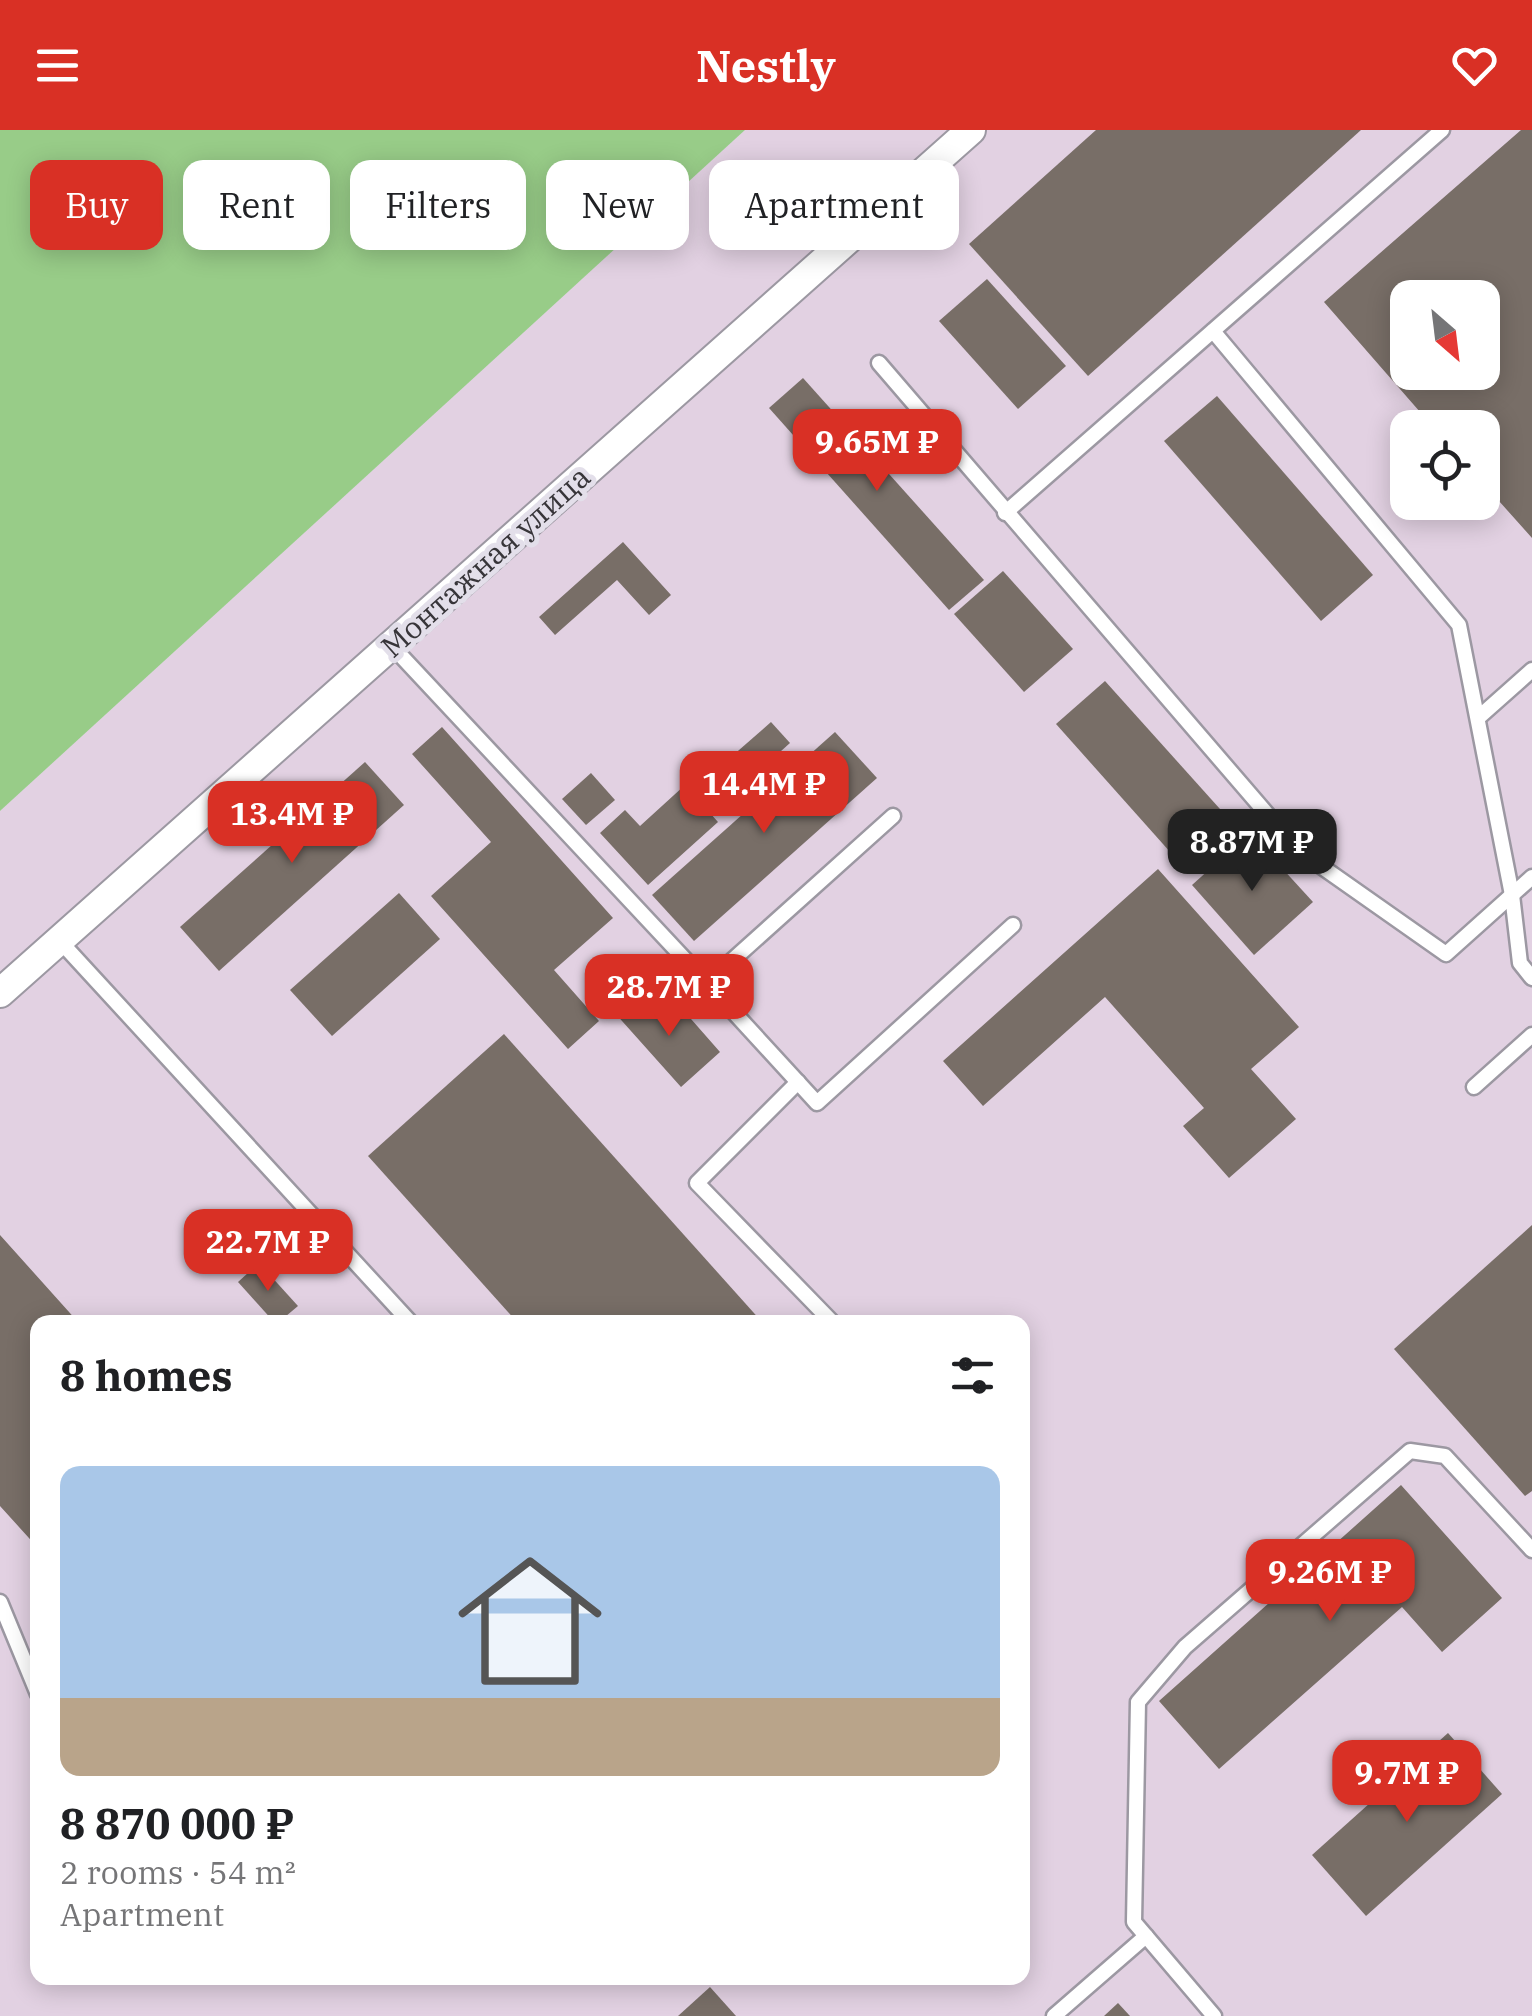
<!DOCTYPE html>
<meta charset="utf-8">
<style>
body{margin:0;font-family:"IBM Plex Serif",serif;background:#f2f2f2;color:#202124;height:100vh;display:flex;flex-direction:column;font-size:38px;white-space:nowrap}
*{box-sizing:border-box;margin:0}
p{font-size:32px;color:#757577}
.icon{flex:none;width:55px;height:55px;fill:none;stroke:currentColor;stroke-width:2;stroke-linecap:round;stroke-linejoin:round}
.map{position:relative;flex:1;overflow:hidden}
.details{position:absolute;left:30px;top:1185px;width:1000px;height:670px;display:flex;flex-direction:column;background:#fff;border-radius:20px;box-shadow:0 5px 25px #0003}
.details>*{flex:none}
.hud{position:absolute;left:30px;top:30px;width:1000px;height:90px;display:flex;gap:20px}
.needle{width:65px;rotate:152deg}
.buttons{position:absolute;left:1390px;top:150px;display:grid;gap:20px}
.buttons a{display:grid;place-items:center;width:110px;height:110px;border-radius:20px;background:#fff;box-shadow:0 5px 25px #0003;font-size:50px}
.price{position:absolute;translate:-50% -85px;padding:0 22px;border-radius:20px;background:#d93025;color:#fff;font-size:32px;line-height:65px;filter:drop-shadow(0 2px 5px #0008)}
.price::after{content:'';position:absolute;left:50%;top:60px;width:30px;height:22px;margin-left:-15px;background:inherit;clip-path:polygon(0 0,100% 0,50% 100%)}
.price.current{background:#222;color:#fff}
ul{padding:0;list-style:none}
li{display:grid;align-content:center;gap:20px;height:530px;padding:0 30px}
li span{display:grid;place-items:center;height:310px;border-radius:20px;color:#555}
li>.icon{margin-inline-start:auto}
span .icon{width:180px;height:180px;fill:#fffc;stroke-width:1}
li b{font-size:42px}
h2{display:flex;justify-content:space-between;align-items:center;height:120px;padding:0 30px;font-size:42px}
.tag{padding:0 35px;border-radius:20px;background:#fff;box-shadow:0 5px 25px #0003;font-size:35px;line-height:90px}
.tag.current{background:#d93025;color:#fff}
header{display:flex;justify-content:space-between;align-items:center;height:130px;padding:0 30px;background:#d93025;color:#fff;font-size:45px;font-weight:700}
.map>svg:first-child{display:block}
.industrial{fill:#e2d1e2;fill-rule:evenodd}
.green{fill:#98cc88}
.building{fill:#786e67;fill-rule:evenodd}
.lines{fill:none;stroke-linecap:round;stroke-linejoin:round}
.service-casing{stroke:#9c98a2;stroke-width:19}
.minor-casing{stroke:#9c98a2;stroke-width:32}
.service{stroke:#fff;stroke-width:14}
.minor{stroke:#fff;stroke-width:28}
.labels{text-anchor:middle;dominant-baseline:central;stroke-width:10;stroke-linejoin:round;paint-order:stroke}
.street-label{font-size:30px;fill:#373539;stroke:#e3dfea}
</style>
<header><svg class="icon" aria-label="menu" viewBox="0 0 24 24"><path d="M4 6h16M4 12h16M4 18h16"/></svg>Nestly<svg class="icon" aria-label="heart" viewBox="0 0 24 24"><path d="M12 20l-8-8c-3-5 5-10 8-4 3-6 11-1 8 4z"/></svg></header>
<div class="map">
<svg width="1532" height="1886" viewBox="0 0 1532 1886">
<rect width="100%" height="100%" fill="#e3dfea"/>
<path class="industrial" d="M745 0H1532V1886H0V681ZM1408 168H1482V242H1408ZM1408 298H1482V372H1408ZM38 1192H1022V1848H38Z"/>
<polygon class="green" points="0,0 745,0 0,681"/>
<g class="building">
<polygon points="1096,0 1361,0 1088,246 969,114"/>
<path d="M1521 0H1532V408L1482 352V298H1434L1324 172ZM1408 168H1482V242H1408Z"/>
<polygon points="987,149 1066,236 1018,279 939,191"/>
<polygon points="803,248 984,450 949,480 769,278"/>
<polygon points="1217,266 1373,445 1321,491 1164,311"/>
<polygon points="623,412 671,465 649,485 617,450 555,505 539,487"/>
<polygon points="1003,441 1073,519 1024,562 954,484"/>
<polygon points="1105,551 1220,679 1171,723 1056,594"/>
<polygon points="771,592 790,613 742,656 723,634"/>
<polygon points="442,597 613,788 554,840 599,891 568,919 431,766 491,712 412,624"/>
<polygon points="835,602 877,648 694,811 652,765"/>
<polygon points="365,632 404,675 219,841 180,797"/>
<polygon points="591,643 615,670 586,695 562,669"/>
<polygon points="685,655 718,692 648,755 600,703 625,680 640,696"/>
<polygon points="1250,703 1313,772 1254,825 1192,755"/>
<polygon points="1158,739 1299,897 1251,939 1296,989 1229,1048 1183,996 1204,978 1105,867 983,976 943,931"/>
<polygon points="399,763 440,809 332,906 290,860"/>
<polygon points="638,862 668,895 684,881 720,922 681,957 614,882"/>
<polygon points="504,904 762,1192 517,1192 368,1026"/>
<polygon points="1532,1095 1532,1361 1525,1366 1394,1219"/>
<polygon points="0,1105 78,1192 38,1192 38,1418 0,1376"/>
<polygon points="259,1133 298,1176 279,1192 274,1192 238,1152"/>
<polygon points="1401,1355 1502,1468 1442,1522 1402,1477 1219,1639 1159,1571"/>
<polygon points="1448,1603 1502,1664 1366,1786 1312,1725"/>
<polygon points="710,1857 736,1886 678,1886"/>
<polygon points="1118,1873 1130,1886 1104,1886"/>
</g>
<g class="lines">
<g class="service-casing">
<g id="service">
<polyline points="1213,201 1459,495 1512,765 1520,833 1532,848"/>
<polyline points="879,233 1298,720 1446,824 1532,747"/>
<polyline points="1005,383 1442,0"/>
<polyline points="391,515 707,853 893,686"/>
<polyline points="1478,588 1532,540"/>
<polyline points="59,810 410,1192"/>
<polyline points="707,853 817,973 1013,795"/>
<polyline points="798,952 697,1053 832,1192"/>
<polyline points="1474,957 1532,905"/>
<polyline points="0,1472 38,1564"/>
<polyline points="1054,1886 1146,1806"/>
<polyline points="1214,1886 1134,1792 1138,1572 1185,1517 1410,1321 1445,1326 1532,1420"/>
</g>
</g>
<g class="minor-casing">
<polyline id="minor" points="0,863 971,0"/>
</g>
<use href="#service" class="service"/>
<use href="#minor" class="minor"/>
</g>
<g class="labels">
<g class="street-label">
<text transform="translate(485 431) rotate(-42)">Монтажная улица</text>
</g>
</g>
</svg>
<div class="buttons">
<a><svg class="needle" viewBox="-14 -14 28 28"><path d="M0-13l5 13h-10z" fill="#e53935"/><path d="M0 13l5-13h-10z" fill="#757577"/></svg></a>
<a><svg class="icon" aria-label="locate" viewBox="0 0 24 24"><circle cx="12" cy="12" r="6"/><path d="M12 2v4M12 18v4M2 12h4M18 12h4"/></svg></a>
</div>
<b class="price" style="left:877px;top:364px">9.65M ₽</b>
<b class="price" style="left:764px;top:706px">14.4M ₽</b>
<b class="price" style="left:292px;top:736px">13.4M ₽</b>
<b class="price current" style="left:1252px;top:764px">8.87M ₽</b>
<b class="price" style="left:669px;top:909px">28.7M ₽</b>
<b class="price" style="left:268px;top:1164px">22.7M ₽</b>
<b class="price" style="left:1330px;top:1494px">9.26M ₽</b>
<b class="price" style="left:1407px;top:1695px">9.7M ₽</b>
<div class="hud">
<a class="tag current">Buy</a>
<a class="tag">Rent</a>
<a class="tag">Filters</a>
<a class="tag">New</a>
<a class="tag">Apartment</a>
</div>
<section class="details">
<h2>8 homes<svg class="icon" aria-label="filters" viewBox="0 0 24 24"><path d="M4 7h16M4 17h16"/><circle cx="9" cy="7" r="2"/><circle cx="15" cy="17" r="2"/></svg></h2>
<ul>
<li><span style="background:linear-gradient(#a9c7e8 75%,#b9a48a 0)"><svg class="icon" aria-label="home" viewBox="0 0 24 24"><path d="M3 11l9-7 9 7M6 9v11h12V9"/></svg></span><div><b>8 870 000 ₽</b><p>2 rooms · 54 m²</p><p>Apartment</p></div></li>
</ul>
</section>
</div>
